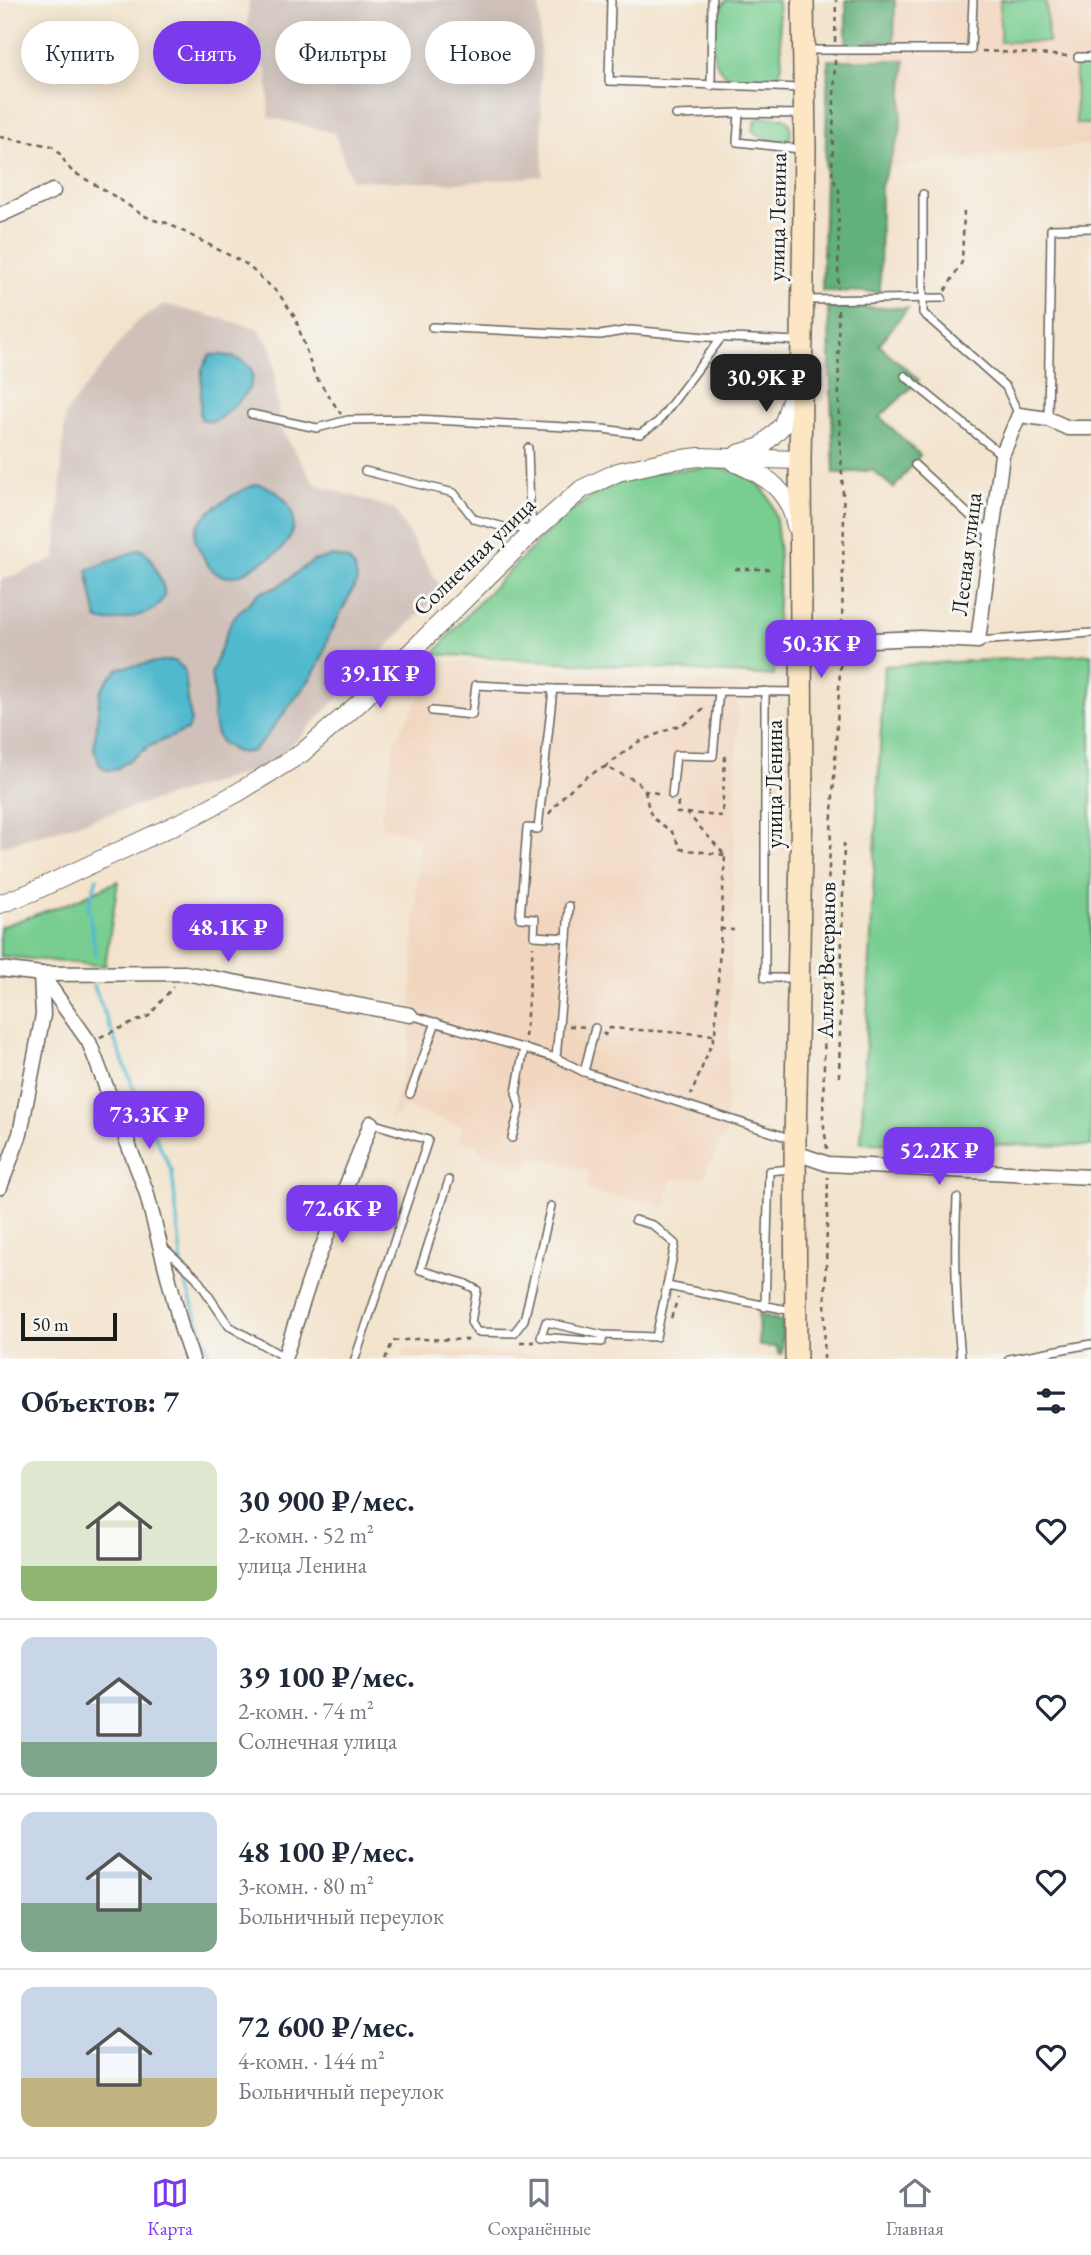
<!DOCTYPE html>
<html lang="ru">
<meta charset="utf-8">
<style>
body{margin:0;font-family:"EB Garamond",serif;background:#f2f2f3;color:#1f2937;height:100vh;display:flex;flex-direction:column;font-size:26px;white-space:nowrap}
*{box-sizing:border-box;margin:0}
p{font-size:23px;color:#747a83}
.icon{flex:none;width:38px;height:38px;fill:none;stroke:currentColor;stroke-width:2;stroke-linecap:round;stroke-linejoin:round}
.map{position:relative;height:1359px;overflow:hidden}
.side{display:flex;flex-direction:column;background:#fff;flex:1}
.side>*{flex:none}
.guide{position:absolute;left:21px;top:21px;width:700px;height:63px;display:flex;gap:14px}
.scale{position:absolute;left:21px;bottom:18px;width:96px;box-sizing:border-box;padding-left:7px;border:4px solid #1c1c1c;border-top:0;font-size:19px;line-height:24px;white-space:nowrap;color:#1c1c1c;-webkit-text-stroke:5px #f6f6f2;paint-order:stroke}
.price{position:absolute;translate:-50% -60px;padding:0 16px;border-radius:14px;background:#7c3aed;color:#fff;font-size:23px;line-height:46px;filter:drop-shadow(0 2px 4px #0008)}
.price::after{content:'';position:absolute;left:50%;top:42px;width:21px;height:16px;margin-left:-10px;background:inherit;clip-path:polygon(0 0,100% 0,50% 100%)}
.price.on{background:#222;color:#fff}
ul{padding:0;list-style:none}
li{display:flex;align-items:center;gap:21px;height:175px;padding:0 21px}
li+li{border-top:2px solid #e0e1e3}
li span{display:grid;place-items:center;flex:none;width:196px;height:140px;border-radius:14px;color:#555}
li>.icon{margin-inline-start:auto}
span .icon{width:84px;height:84px;fill:#fffc;stroke-width:1}
li b{font-size:30px}
h2{display:flex;justify-content:space-between;align-items:center;height:84px;padding:0 21px;font-size:30px}
.pill{padding:0 24px;border-radius:32px;background:#fff;box-shadow:0 4px 18px #0003;font-size:24px;line-height:63px}
.pill.on{background:#7c3aed;color:#fff}
.menu{display:flex;justify-content:space-around;align-items:center;height:98px;border-top:2px solid #e0e1e3;background:#fff;font-size:19px;color:#747a83}
.menu a{display:grid;justify-items:center;gap:4px}
.menu .on{color:#7c3aed}
.map>svg:first-child{display:block}
.built{fill:#f2d5be}
.industrial{fill:#cfc1ba}
.green{fill:#78cd90;stroke:#4a7456;stroke-width:2}
.forest{fill:#62b07a;stroke:#3f664b;stroke-width:2}
.water{fill:#51b9ce;stroke:#366a75;stroke-width:2}
.lines{fill:none;stroke-linecap:round;stroke-linejoin:round}
.stream{stroke:#51b9ce;stroke-width:3.5}
.service-casing{stroke:#67625a;stroke-width:10}
.minor-casing{stroke:#67625a;stroke-width:17}
.tertiary-casing{stroke:#67625a;stroke-width:20}
.secondary-casing{stroke:#67625a;stroke-width:24}
.path{stroke:#67625a;stroke-width:2.5;stroke-dasharray:5 5;stroke-linecap:butt}
.service{stroke:#fff;stroke-width:7}
.minor{stroke:#fff;stroke-width:14}
.tertiary{stroke:#fff;stroke-width:18}
.secondary{stroke:#fce6c4;stroke-width:21}
.labels{text-anchor:middle;dominant-baseline:central;stroke-width:6;stroke-linejoin:round;paint-order:stroke}
.street-label{font-size:23px;fill:#1c1c1c;stroke:#f6f6f2}
</style>
<div class="map">
<svg width="1091" height="1359" viewBox="0 0 1091 1359">
<rect width="100%" height="100%" fill="#f6f6f2"/>
<filter id="ink" filterUnits="userSpaceOnUse"><feTurbulence type="fractalNoise" baseFrequency=".0143" numOctaves="2"/><feDisplacementMap in="SourceGraphic" scale="14" xChannelSelector="R" yChannelSelector="G"/><feConvolveMatrix kernelMatrix="1 2 1 2 8 2 1 2 1" color-interpolation-filters="sRGB"/></filter>
<filter id="wash" filterUnits="userSpaceOnUse"><feTurbulence type="fractalNoise" baseFrequency=".00686" numOctaves="4" result="noise"/><feDisplacementMap in="SourceGraphic" scale="28" xChannelSelector="R" yChannelSelector="G"/><feGaussianBlur stdDeviation="1.57" result="paint"/><feColorMatrix in="noise" values="0 0 0 0 0 0 0 0 0 0 0 0 0 0 0 0 0 1.4 0 .05"/><feComposite in="paint" operator="in"/></filter>
<g filter="url(#wash)">
<rect width="100%" height="100%" fill="#f3e3cc"/>
<g class="built">
<polygon points="848,0 1091,0 1091,144 846,173"/>
<polygon points="441,660 739,685 726,1138 720,1143 712,1163 709,1163 705,1177 671,1179 666,1207 587,1190 589,1171 529,1156 525,1167 485,1155 476,1145 459,1139 463,1127 407,1107 389,1121 409,1047 419,838 380,825 395,740"/>
<polygon points="406,1349 610,1359 401,1359"/>
</g>
<g class="industrial">
<polygon points="249,0 539,0 543,176 457,183 352,180 334,133 269,117 267,68 246,62"/>
<polygon points="164,304 257,328 272,348 280,428 315,484 394,509 442,590 297,740 259,769 0,847 0,581 56,559 65,414 135,323"/>
</g>
<g class="green">
<path d="M726 0H776L778 2 782 66 778 77C763 83 736 85 724 73 706 57 712 16 726 0Z"/>
<polygon points="1000,0 1046,0 1048,42 1000,42"/>
<polygon points="1075,63 1091,63 1091,124 1076,124"/>
<path d="M760 117 784 118 790 124 791 136 786 141C774 142 762 140 753 131L755 122Z"/>
<path d="M714 467C736 470 758 477 769 498 787 528 775 638 774 676L434 654C460 621 488 592 518 562 549 531 577 500 619 482 648 470 683 470 714 467Z"/>
<polygon points="1091,654 1091,1146 861,1143 884,666"/>
<polygon points="118,881 105,966 0,956 0,927 72,902"/>
</g>
<g class="forest">
<polygon points="846,0 895,0 894,43 871,41 872,48 846,48"/>
<polygon points="828,60 905,60 900,133 881,186 880,292 822,291"/>
<polygon points="828,307 908,308 879,345 919,380 880,417 920,455 894,488 872,470 834,474"/>
<polygon points="758,1313 783,1322 782,1354 778,1354 777,1347 759,1346"/>
</g>
<g class="water">
<path d="M210 355C226 354 260 360 251 384 248 393 240 399 234 406 227 412 221 419 212 422L201 419 200 415 202 369Z"/>
<path d="M258 484C292 492 307 527 278 552 271 558 262 562 255 566 244 573 234 580 220 575 211 571 207 564 203 556 199 550 195 543 195 536 194 516 241 488 258 484Z"/>
<path d="M140 549C149 553 152 561 156 570 159 578 166 587 164 596 162 601 159 606 154 609 144 615 107 626 97 619L87 570Z"/>
<polygon points="333,556 348,560 355,568 357,581 328,638 322,658 311,678 261,743 253,751 243,753 234,751 221,742 216,732 213,715 214,693 211,674 232,619 259,593 277,587 313,561"/>
<polygon points="163,661 175,661 184,669 191,722 187,730 150,746 115,770 106,770 100,765 94,749 100,692 108,679 119,668"/>
</g>
<g class="lines">
<g class="stream">
<polyline points="96,954 88,907 97,878"/>
<polyline points="94,986 140,1105 172,1171 183,1276 211,1359"/>
</g>
</g>
</g>
<g filter="url(#ink)">
<g class="lines">
<g class="service-casing">
<g id="service">
<polyline points="611,0 609,81 801,88"/>
<polyline points="805,50 971,50 973,0"/>
<polyline points="1078,57 1091,57"/>
<polyline points="711,86 712,0"/>
<polyline points="739,113 737,142 801,149"/>
<polyline points="676,115 739,113 803,114"/>
<polyline points="923,194 923,313 1006,387 1019,415"/>
<polyline points="806,300 942,298"/>
<polyline points="432,327 600,335 630,330 706,337 798,341"/>
<polyline points="905,376 1002,455"/>
<polyline points="251,414 317,428 348,420 415,419 603,429 640,434 658,422 721,338"/>
<polyline points="1048,419 1051,229 1091,228"/>
<polyline points="915,465 990,534"/>
<polyline points="365,471 454,493 474,519 504,527 535,530 530,512 528,448"/>
<polyline points="978,641 1091,633"/>
<polyline points="765,691 765,978 796,978"/>
<polyline points="432,711 472,715 476,685 553,689"/>
<polyline points="672,795 676,755 713,756 719,691"/>
<polyline points="567,938 569,906"/>
<polyline points="410,1015 556,1058"/>
<polyline points="584,1072 595,1028"/>
<polyline points="410,1094 436,1022"/>
<polyline points="512,1138 520,1107 516,1093 524,1048"/>
<polyline points="792,1139 584,1072 556,1058 567,938 534,936 535,919 520,918 527,828 538,829 553,689 800,692"/>
<polyline points="449,1180 420,1270 464,1283 477,1290 471,1322 477,1332 514,1333 524,1320 551,1206"/>
<path d="M957 1198C954 1252 956 1305 961 1359"/>
<polyline points="635,1220 653,1225 675,1244 667,1286"/>
<polyline points="163,1247 196,1277 229,1326 284,1357"/>
<polyline points="765,1307 769,1171 791,1169"/>
<polyline points="603,1335 602,1342 541,1337 546,1322 603,1335 656,1337 667,1286 793,1311"/>
<polyline points="355,1359 428,1140 371,1123"/>
<polyline points="1009,1359 1091,1344"/>
</g>
</g>
<g class="minor-casing">
<g id="minor">
<polyline points="0,215 53,191"/>
<polyline points="800,643 920,638 978,641 1002,455 1019,415 1048,419 1068,428 1091,428"/>
<polyline points="0,969 41,974 185,973 410,1015"/>
<polyline points="41,974 89,1042 146,1191 182,1330 192,1359"/>
<polyline points="796,1153 828,1164 1091,1177"/>
<polyline points="0,1187 20,1134 43,1015 41,976"/>
<polyline points="284,1359 311,1276 371,1123"/>
</g>
</g>
<g class="tertiary-casing">
<g id="tertiary">
<polyline points="738,454 761,447 783,425 797,381"/>
<path d="M734 462C767 476 789 490 796 526"/>
<polyline points="0,904 32,892 194,816 237,793 302,753 357,705 535,530 582,489 618,472 666,461 699,457 800,460"/>
</g>
</g>
<g class="secondary-casing">
<polyline id="secondary" points="796,1359 795,1140 802,801 800,460 805,149 803,0"/>
</g>
<g class="path">
<polyline points="835,42 836,0"/>
<polyline points="982,51 1069,56"/>
<polyline points="835,60 832,176 839,190 838,289"/>
<path d="M0 137 52 146C62 153 64 164 73 172 89 181 106 191 122 201 138 212 147 220 167 223L246 264 279 294 295 317 314 374 341 414"/>
<polyline points="945,291 962,262 964,211"/>
<polyline points="838,310 839,414 844,515 842,628"/>
<polyline points="735,569 769,569"/>
<polyline points="605,767 638,742 687,722 707,707"/>
<polyline points="645,791 649,810 653,818 672,832 681,849 725,855"/>
<polyline points="678,802 677,813 687,813 725,855 715,1035 691,1095"/>
<polyline points="687,813 722,816 725,757 722,757"/>
<path d="M549 814C565 792 580 778 605 767L637 781 645 791 663 794"/>
<polyline points="720,929 734,930"/>
<polyline points="569,1026 587,1027"/>
<polyline points="603,1033 605,1035 610,1028 714,1035"/>
<polyline points="100,1037 149,1016 173,987"/>
<polyline points="525,1037 533,946"/>
<polyline points="839,1077 844,843"/>
<polyline points="827,1149 823,1119 827,903 841,653"/>
<polyline points="671,1318 678,1298"/>
<polyline points="520,1342 535,1342"/>
<polyline points="385,1359 393,1341 417,1339 472,1340"/>
<polyline points="824,1359 828,1177"/>
</g>
<use href="#service" class="service"/>
<use href="#minor" class="minor"/>
<use href="#tertiary" class="tertiary"/>
<use href="#secondary" class="secondary"/>
</g>
</g>
<g class="labels">
<g class="street-label">
<text transform="translate(777 217) rotate(-89)">улица Ленина</text>
<text transform="translate(966 554) rotate(-83)">Лесная улица</text>
<text transform="translate(474 556) rotate(-44)">Солнечная улица</text>
<text transform="translate(774 784) rotate(-90)">улица Ленина</text>
<text transform="translate(826 960) rotate(-89)">Аллея Ветеранов</text>
</g>
</g>
</svg>
<div class="scale">50 m</div>
<b class="price on" style="left:766px;top:414px">30.9K ₽</b>
<b class="price" style="left:821px;top:680px">50.3K ₽</b>
<b class="price" style="left:380px;top:710px">39.1K ₽</b>
<b class="price" style="left:228px;top:964px">48.1K ₽</b>
<b class="price" style="left:149px;top:1151px">73.3K ₽</b>
<b class="price" style="left:939px;top:1187px">52.2K ₽</b>
<b class="price" style="left:342px;top:1245px">72.6K ₽</b>
<div class="guide">
<a class="pill">Купить</a>
<a class="pill on">Снять</a>
<a class="pill">Фильтры</a>
<a class="pill">Новое</a>
</div>
</div>
<section class="side">
<h2>Объектов: 7<svg class="icon" aria-label="filters" viewBox="0 0 24 24"><path d="M4 7h16M4 17h16"/><circle cx="9" cy="7" r="2"/><circle cx="15" cy="17" r="2"/></svg></h2>
<ul>
<li><span style="background:linear-gradient(#dfe7d0 75%,#8fb573 0)"><svg class="icon" aria-label="home" viewBox="0 0 24 24"><path d="M3 11l9-7 9 7M6 9v11h12V9"/></svg></span><div><b>30 900 ₽/мес.</b><p>2-комн. · 52 m²</p><p>улица Ленина</p></div><svg class="icon" aria-label="heart" viewBox="0 0 24 24"><path d="M12 20l-8-8c-3-5 5-10 8-4 3-6 11-1 8 4z"/></svg></li>
<li><span style="background:linear-gradient(#c9d6e8 75%,#7fa58c 0)"><svg class="icon" aria-label="home" viewBox="0 0 24 24"><path d="M3 11l9-7 9 7M6 9v11h12V9"/></svg></span><div><b>39 100 ₽/мес.</b><p>2-комн. · 74 m²</p><p>Солнечная улица</p></div><svg class="icon" aria-label="heart" viewBox="0 0 24 24"><path d="M12 20l-8-8c-3-5 5-10 8-4 3-6 11-1 8 4z"/></svg></li>
<li><span style="background:linear-gradient(#c9d6e8 65%,#7fa58c 0)"><svg class="icon" aria-label="home" viewBox="0 0 24 24"><path d="M3 11l9-7 9 7M6 9v11h12V9"/></svg></span><div><b>48 100 ₽/мес.</b><p>3-комн. · 80 m²</p><p>Больничный переулок</p></div><svg class="icon" aria-label="heart" viewBox="0 0 24 24"><path d="M12 20l-8-8c-3-5 5-10 8-4 3-6 11-1 8 4z"/></svg></li>
<li><span style="background:linear-gradient(#c9d6e8 65%,#c2b280 0)"><svg class="icon" aria-label="home" viewBox="0 0 24 24"><path d="M3 11l9-7 9 7M6 9v11h12V9"/></svg></span><div><b>72 600 ₽/мес.</b><p>4-комн. · 144 m²</p><p>Больничный переулок</p></div><svg class="icon" aria-label="heart" viewBox="0 0 24 24"><path d="M12 20l-8-8c-3-5 5-10 8-4 3-6 11-1 8 4z"/></svg></li>
</ul>
</section>
<nav class="menu">
<a class="on"><svg class="icon" aria-label="map" viewBox="0 0 24 24"><path d="M3 6l6-2 6 2 6-2v14l-6 2-6-2-6 2zM9 4v14M15 6v14"/></svg>Карта</a>
<a><svg class="icon" aria-label="saved" viewBox="0 0 24 24"><path d="M7 4h10v16l-5-4-5 4z"/></svg>Сохранённые</a>
<a><svg class="icon" aria-label="home" viewBox="0 0 24 24"><path d="M3 11l9-7 9 7M6 9v11h12V9"/></svg>Главная</a>
</nav>
